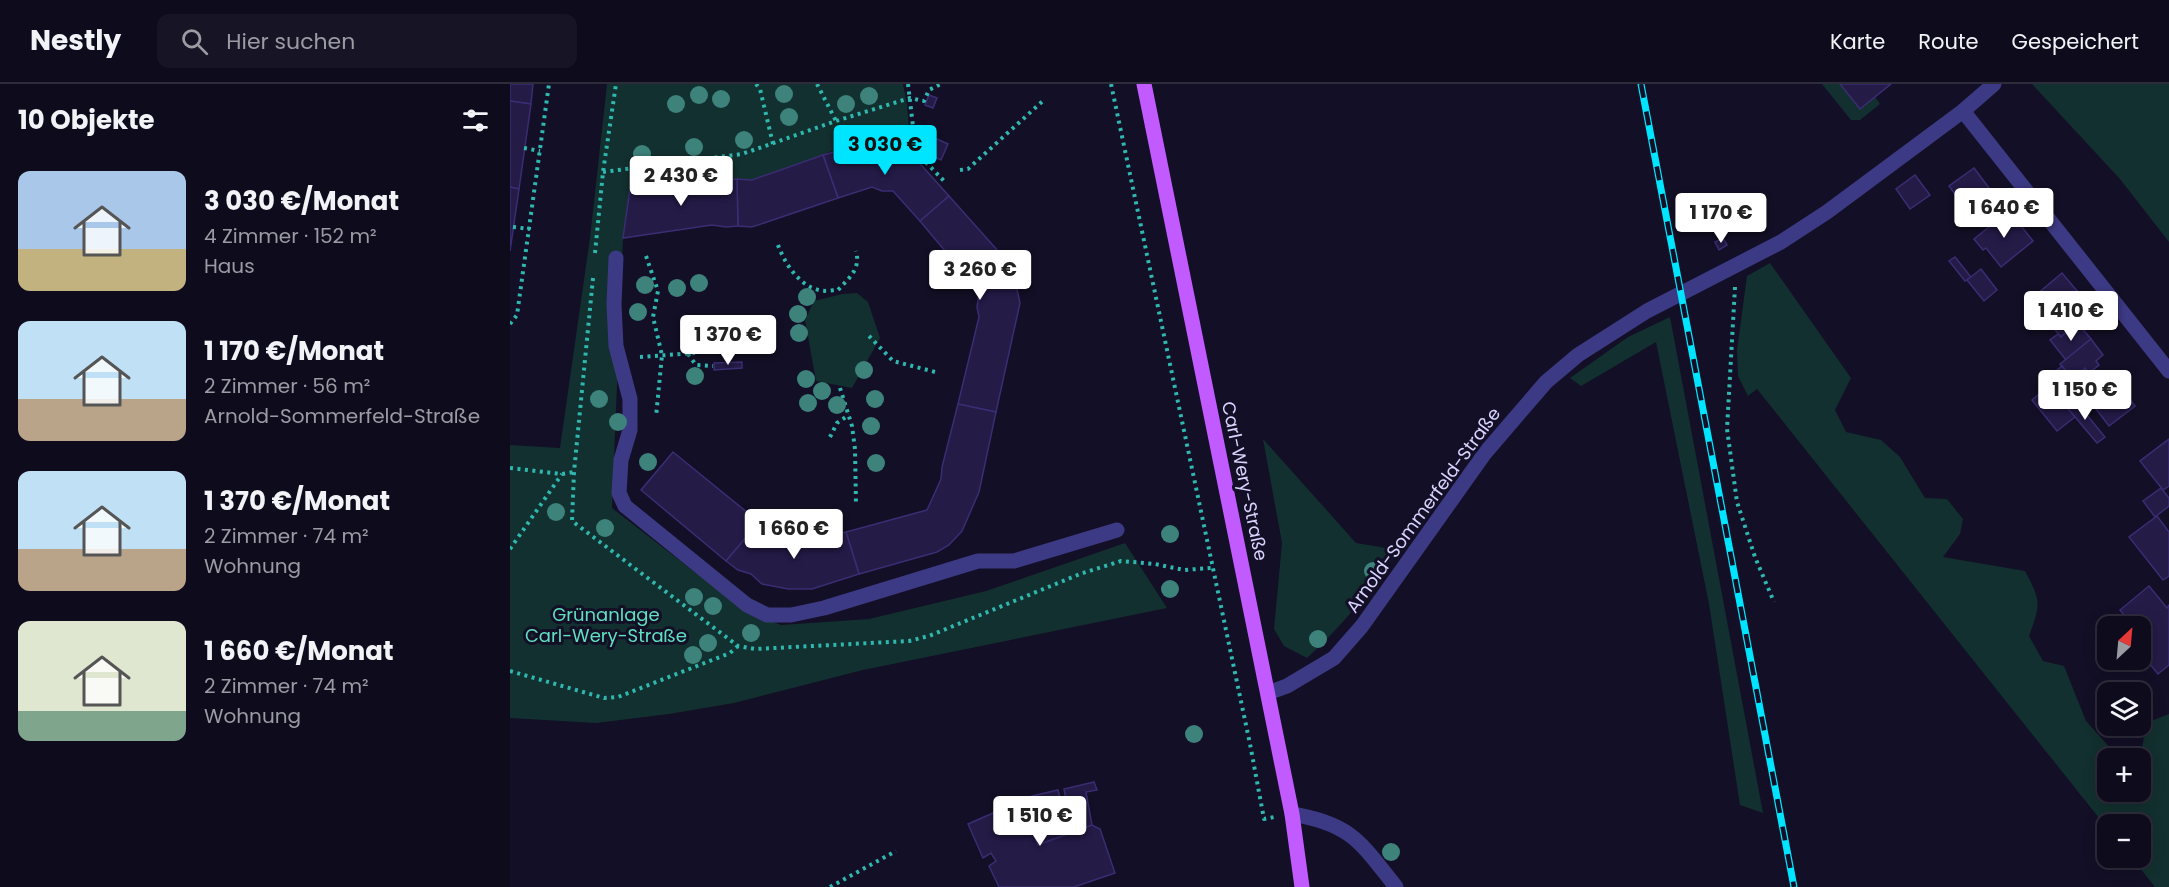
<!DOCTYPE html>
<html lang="de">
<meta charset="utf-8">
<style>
body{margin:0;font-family:Poppins,sans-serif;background:#171425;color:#f1f3f6;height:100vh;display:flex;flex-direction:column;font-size:22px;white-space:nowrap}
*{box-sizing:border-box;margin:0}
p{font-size:20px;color:#9b9ba3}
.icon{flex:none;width:33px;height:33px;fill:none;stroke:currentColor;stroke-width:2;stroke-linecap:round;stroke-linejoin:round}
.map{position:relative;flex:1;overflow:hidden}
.drawer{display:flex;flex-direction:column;background:#0e0b1c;width:510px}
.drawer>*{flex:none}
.needle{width:39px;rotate:26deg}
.controls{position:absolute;left:1587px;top:532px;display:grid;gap:12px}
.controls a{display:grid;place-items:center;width:54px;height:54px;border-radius:12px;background:#0e0b1c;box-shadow:0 3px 15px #0003,0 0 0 2px #2e2b3b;font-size:30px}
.price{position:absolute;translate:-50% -51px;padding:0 14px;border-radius:6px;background:#fff;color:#222;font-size:20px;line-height:39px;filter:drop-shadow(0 2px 3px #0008)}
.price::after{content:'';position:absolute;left:50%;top:36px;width:18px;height:14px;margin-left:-9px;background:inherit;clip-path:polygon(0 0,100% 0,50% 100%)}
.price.selected{background:#00e5ff;color:#111}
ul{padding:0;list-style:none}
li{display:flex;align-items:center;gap:18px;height:150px;padding:0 18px}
li span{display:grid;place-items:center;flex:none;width:168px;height:120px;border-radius:12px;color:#555}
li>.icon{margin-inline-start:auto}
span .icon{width:72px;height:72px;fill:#fffc;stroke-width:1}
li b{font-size:26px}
h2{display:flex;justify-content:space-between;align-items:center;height:72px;padding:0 18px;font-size:26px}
header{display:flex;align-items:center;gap:36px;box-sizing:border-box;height:84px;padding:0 30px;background:#0e0b1c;border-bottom:2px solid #2e2b3b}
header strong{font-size:28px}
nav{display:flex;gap:33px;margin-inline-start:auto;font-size:21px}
.search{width:420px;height:54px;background:#171425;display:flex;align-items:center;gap:15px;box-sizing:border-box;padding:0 21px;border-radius:12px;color:#9b9ba3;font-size:22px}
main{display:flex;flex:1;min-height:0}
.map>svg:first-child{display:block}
.green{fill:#12302f}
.building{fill:#241b47;stroke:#3b2d73;stroke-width:1.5}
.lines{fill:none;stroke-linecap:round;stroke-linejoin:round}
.path{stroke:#2fb8b0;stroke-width:4;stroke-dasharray:3 4.5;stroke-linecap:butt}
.minor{stroke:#3d3a85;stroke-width:15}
.major{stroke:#c25bff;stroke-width:15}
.rail-casing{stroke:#00e5ff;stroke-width:7}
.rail{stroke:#130f26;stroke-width:4.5;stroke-dasharray:14;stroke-linecap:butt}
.tree{fill:#3d827b}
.labels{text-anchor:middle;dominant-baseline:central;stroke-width:6;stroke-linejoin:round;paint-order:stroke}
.street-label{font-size:18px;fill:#d9d4ff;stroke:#130f26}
.park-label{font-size:18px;fill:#5fe0c0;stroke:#130f26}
</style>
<header>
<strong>Nestly</strong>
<div class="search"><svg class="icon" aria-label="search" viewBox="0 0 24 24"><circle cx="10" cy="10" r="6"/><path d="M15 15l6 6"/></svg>Hier suchen</div>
<nav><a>Karte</a><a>Route</a><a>Gespeichert</a></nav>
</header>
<main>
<section class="drawer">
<h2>10 Objekte<svg class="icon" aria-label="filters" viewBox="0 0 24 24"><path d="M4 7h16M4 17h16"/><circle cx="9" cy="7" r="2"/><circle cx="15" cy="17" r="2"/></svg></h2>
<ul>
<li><span style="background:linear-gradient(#a9c7e8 65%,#c2b280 0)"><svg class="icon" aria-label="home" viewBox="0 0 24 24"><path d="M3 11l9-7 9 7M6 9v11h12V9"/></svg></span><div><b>3 030 €/Monat</b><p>4 Zimmer · 152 m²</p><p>Haus</p></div></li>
<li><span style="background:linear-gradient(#bfe0f5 65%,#b9a48a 0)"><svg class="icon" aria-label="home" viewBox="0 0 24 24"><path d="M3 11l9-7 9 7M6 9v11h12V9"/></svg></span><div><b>1 170 €/Monat</b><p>2 Zimmer · 56 m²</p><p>Arnold-Sommerfeld-Straße</p></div></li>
<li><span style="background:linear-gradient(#bfe0f5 65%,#b9a48a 0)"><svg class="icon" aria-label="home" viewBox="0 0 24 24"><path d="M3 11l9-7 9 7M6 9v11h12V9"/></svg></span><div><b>1 370 €/Monat</b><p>2 Zimmer · 74 m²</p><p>Wohnung</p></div></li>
<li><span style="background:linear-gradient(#dfe7d0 75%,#7fa58c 0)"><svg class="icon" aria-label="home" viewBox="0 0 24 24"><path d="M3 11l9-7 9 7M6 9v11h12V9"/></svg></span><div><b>1 660 €/Monat</b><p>2 Zimmer · 74 m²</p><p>Wohnung</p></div></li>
</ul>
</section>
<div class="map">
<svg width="1659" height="803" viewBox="0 0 1659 803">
<rect width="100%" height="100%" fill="#130f26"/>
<g class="green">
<polygon points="97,0 393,0 397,20 401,71 356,56 342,63 325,66 242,96 173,96 120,105 113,154 102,424 235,527 271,541 359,535 476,507 615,459 657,524 353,586 224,619 159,630 86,639 0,634 0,361 50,364 80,154"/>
<polygon points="1312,0 1330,0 1350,25 1365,13 1370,20 1350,36 1341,36"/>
<polygon points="1522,0 1659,0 1659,158 1610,95"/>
<path d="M1260 179 1341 294 1325 326 1336 348 1371 356 1390 373 1415 414 1437 415 1453 435 1450 450 1433 473 1515 487C1531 517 1531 520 1519 552L1533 577 1554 582 1576 637 1610 675H1598V708H1630V675H1616L1632 665 1636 639 1659 630V803H1645L1622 774H1630V741H1598L1597 744 1247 305 1238 312 1228 292 1227 266 1237 192Z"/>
<polygon points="347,209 358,218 370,254 342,304 306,297 295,236 304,217 332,210"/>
<polygon points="1160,233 1253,729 1230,721 1199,520 1146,258 1071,302 1060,294 1118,253"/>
<path d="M753 355 846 459 888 466C861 505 833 542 797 574L774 562 764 545 772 459Z"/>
</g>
<g class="building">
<polygon points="0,0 23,0 21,20 0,17"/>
<polygon points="1330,0 1381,0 1350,25"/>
<polygon points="419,11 427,14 423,24 415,21"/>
<polygon points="0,17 21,20 9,105 0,103"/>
<polygon points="418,51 438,60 431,76 411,67"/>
<polygon points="356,56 403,72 439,112 410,137 383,107 372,107 362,103 328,114 313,71 342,63"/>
<polygon points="313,71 328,114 242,143 228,142 227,95 242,96"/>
<polygon points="1464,84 1491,120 1465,138 1439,102"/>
<polygon points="1405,91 1420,111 1400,125 1386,105"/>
<polygon points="197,95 210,97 227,95 228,142 216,143 202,141 113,154 120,105 173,96"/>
<polygon points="0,103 9,105 0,167"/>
<polygon points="439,112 497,177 504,192 510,219 486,328 448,320 469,233 467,223 469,210 466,200 456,192 410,137"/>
<polygon points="1241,119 1249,130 1234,139 1227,129"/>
<polygon points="1499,127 1523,157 1491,183 1476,164 1473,166 1464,155"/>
<polygon points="1213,154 1217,161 1209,166 1205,158"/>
<polygon points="1445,173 1461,193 1455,197 1439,177"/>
<polygon points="1471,185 1487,206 1474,217 1457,196"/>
<polygon points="1552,189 1583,226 1551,253 1520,216"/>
<polygon points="1571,243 1581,255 1556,276 1540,256 1548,250 1551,253 1561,244 1564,249"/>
<polygon points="1581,255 1593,271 1586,277 1589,281 1579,289 1575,284 1563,295 1550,280"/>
<polygon points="232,278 232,284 204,286 204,279"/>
<polygon points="1552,282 1572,307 1555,321 1534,296"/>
<polygon points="1608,288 1620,303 1614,307 1625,322 1599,342 1576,312"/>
<polygon points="1539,302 1565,333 1547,347 1522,316"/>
<polygon points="1563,314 1595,353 1587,359 1555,321"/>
<polygon points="448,320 486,328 469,408 452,447 439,461 427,468 349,490 336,448 417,426 431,395 432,383"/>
<polygon points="1659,355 1659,402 1653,406 1630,377"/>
<polygon points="163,368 249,438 216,477 131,406"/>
<polygon points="1651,404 1659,414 1659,422 1645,433 1633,417"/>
<polygon points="1647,432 1659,448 1659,492 1653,496 1619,453"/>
<polygon points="249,438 266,454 279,454 305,458 317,452 336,448 349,490 302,505 278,505 252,500 241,490 228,486 216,477"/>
<polygon points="1639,502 1657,524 1659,521 1659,581 1648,590 1630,568 1630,543 1624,543 1610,526"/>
<polygon points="584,698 587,706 576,708 582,741 528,761 523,749 559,733 554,705"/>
<polygon points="548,706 555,734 523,749 528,761 582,741 590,745 605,789 564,803 489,803 479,782 486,777 481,769 473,774 458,740 522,712"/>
</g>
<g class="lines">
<g class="path">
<polyline points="246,0 250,5 263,60"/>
<polyline points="307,0 326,37"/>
<polyline points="398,0 406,68 436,99"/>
<polyline points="601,0 740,660 754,735 764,733"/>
<polyline points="14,64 30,67"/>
<polyline points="450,86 458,85 535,15"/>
<polyline points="93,88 232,70 326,37 400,14 414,17 419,6 431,0"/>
<polyline points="3,143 20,145"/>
<path d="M268 161C274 178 289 202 309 206 314 208 322 206 328 206 339 194 351 185 346 167"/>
<polyline points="85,169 93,88 106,0"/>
<polyline points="136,172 148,207 143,233 152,271 146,333"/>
<polyline points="83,194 64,388 62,437 228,562 245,565 399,557 419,552 570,490 611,477 645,480 674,486 701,484"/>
<polyline points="1225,203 1217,345 1227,418 1245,473 1264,518"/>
<polyline points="0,240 7,231 39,0"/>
<polyline points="359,252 383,277 429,289"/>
<polyline points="178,270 186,281 203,282"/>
<polyline points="130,273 185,269"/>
<polyline points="330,304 342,342 345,365 346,421"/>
<polyline points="320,353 327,339 339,331"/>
<polyline points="0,384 52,390 64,388"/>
<polyline points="0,465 52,390"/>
<polyline points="0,587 94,614 108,613 220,569 228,562"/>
<polyline points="320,803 386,767"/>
</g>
<g class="minor">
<polyline points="1453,27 1659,287"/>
<polyline points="106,174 104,220 106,262 120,315 120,346 111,376 109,409 115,422 237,521 257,531 281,531 314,524 468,477 504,477 607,446"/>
<polyline points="758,609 777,602 824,574 852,542 975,369 1036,298 1068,271 1137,227 1271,158 1317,128 1453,27 1484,0"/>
<path d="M782 730C842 740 851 759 886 803"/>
</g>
<polyline class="major" points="634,0 782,730 792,803"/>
<g class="rail-casing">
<polyline id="rail" points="1131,0 1284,803"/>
</g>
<use href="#rail" class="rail"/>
</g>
<g class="tree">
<circle cx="274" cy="10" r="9"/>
<circle cx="189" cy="11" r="9"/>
<circle cx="359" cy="12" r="9"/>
<circle cx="211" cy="15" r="9"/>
<circle cx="166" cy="20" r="9"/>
<circle cx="336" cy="20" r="9"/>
<circle cx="279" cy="33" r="9"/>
<circle cx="234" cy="56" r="9"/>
<circle cx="184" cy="63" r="9"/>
<circle cx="132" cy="70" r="9"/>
<circle cx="189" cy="199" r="9"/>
<circle cx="135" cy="201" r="9"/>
<circle cx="167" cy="204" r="9"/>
<circle cx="297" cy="213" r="9"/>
<circle cx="128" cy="228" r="9"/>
<circle cx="288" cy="230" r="9"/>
<circle cx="289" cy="249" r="9"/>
<circle cx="192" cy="258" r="9"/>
<circle cx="354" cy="286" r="9"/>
<circle cx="185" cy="292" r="9"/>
<circle cx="296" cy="295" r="9"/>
<circle cx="312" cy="307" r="9"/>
<circle cx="89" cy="315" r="9"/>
<circle cx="365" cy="315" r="9"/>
<circle cx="298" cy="319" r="9"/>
<circle cx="327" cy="321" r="9"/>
<circle cx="108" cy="338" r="9"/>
<circle cx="361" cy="342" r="9"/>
<circle cx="138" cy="378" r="9"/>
<circle cx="366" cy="379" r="9"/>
<circle cx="46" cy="428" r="9"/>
<circle cx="95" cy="444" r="9"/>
<circle cx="660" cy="450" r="9"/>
<circle cx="863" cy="487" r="9"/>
<circle cx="660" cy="505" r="9"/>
<circle cx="184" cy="513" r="9"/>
<circle cx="203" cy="522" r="9"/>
<circle cx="241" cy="549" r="9"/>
<circle cx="808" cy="555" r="9"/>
<circle cx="198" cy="559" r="9"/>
<circle cx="183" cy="571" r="9"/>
<circle cx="684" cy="650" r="9"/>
<circle cx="881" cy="768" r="9"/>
</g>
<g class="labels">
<g class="street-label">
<text transform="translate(735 397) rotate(78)">Carl-Wery-Straße</text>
<text transform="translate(913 426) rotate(-54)">Arnold-Sommerfeld-Straße</text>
</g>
<g class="park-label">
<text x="96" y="530">Grünanlage<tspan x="96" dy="21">Carl-Wery-Straße</tspan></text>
</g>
</g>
</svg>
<div class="controls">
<a><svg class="needle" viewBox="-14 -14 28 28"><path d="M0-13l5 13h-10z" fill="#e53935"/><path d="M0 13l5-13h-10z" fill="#9b9ba3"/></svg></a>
<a><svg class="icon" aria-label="layers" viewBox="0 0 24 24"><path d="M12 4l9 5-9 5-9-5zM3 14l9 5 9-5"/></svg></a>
<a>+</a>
<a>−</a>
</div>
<b class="price selected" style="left:375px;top:92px">3 030 €</b>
<b class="price" style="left:171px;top:123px">2 430 €</b>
<b class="price" style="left:1494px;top:155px">1 640 €</b>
<b class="price" style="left:1211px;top:160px">1 170 €</b>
<b class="price" style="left:470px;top:217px">3 260 €</b>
<b class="price" style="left:1561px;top:258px">1 410 €</b>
<b class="price" style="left:218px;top:282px">1 370 €</b>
<b class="price" style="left:1575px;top:337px">1 150 €</b>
<b class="price" style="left:284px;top:476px">1 660 €</b>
<b class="price" style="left:530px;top:763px">1 510 €</b>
</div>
</main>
